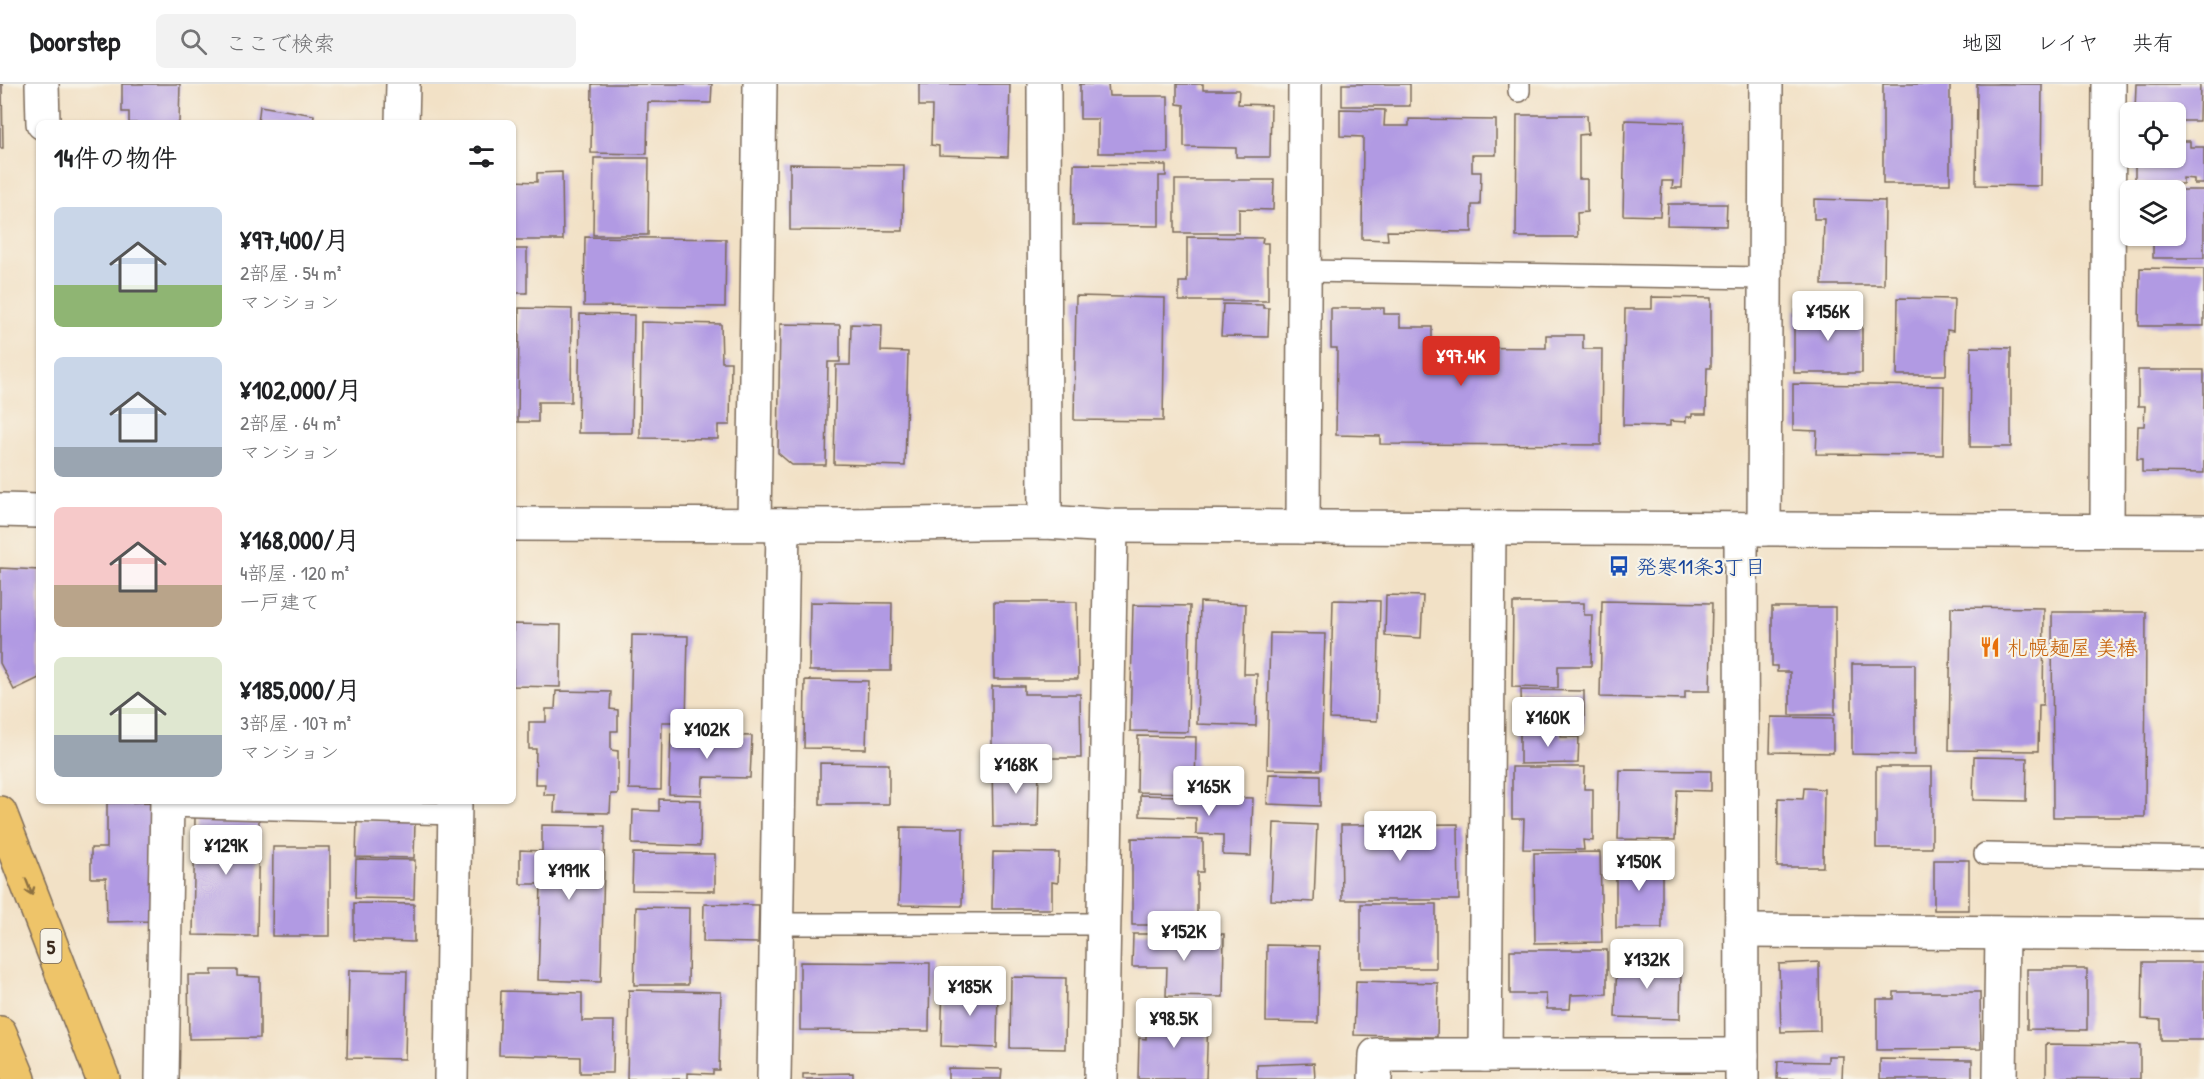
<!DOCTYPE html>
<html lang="ja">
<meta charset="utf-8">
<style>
body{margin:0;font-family:"Patrick Hand","Klee One",sans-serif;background:#f2f2f2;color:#202124;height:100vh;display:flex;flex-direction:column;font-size:22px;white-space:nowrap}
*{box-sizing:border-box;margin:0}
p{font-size:20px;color:#757577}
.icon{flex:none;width:33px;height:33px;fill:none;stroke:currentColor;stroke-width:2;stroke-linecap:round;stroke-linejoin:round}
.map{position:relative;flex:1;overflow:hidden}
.sheet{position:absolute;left:36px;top:36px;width:480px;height:684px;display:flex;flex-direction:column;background:#fff;border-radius:9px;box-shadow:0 2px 4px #0004}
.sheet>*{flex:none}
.tools{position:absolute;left:2120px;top:18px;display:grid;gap:12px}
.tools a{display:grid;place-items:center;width:66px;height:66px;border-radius:9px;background:#fff;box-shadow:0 2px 4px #0004;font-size:30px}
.price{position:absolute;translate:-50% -51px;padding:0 14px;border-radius:6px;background:#fff;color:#222;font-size:20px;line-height:39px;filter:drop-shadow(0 2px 3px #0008)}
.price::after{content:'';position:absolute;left:50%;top:36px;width:18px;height:14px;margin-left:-9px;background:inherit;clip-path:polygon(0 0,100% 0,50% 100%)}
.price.selected{background:#d93025;color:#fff}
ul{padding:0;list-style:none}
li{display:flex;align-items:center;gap:18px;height:150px;padding:0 18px}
li span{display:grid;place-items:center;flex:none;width:168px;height:120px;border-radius:9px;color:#555}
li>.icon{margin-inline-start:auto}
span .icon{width:72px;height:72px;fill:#fffc;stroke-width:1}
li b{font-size:26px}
h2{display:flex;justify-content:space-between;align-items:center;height:72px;padding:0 18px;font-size:26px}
header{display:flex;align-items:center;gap:36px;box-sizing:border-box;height:84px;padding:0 30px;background:#fff;border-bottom:2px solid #e0e0e0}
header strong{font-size:28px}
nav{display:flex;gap:33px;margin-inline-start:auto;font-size:21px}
.search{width:420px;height:54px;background:#f2f2f2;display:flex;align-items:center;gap:15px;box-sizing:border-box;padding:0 21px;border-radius:9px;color:#757577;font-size:22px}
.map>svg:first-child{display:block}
.building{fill:#b19ae3}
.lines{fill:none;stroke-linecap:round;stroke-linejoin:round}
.service-casing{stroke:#7b6a59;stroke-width:24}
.minor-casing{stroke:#7b6a59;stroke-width:36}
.tertiary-casing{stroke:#7b6a59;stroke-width:36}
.trunk-casing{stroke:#7b6a59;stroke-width:36}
.motorway-casing{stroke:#7b6a59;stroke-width:36}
.service{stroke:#fff;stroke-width:21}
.minor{stroke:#fff;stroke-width:33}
.tertiary{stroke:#fff;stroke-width:33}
.trunk{stroke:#eec469;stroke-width:33}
.motorway{stroke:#eec469;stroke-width:33}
.oneway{stroke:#8c6f40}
.labels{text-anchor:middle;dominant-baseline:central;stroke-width:4.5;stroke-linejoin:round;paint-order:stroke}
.shield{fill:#f7f3e8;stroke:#73665b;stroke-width:1.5}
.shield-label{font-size:20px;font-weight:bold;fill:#3b2a1e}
.transit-label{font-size:21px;fill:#164399;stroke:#f7f3e8;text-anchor:start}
.food-label{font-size:21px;fill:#c56008;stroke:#f7f3e8;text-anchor:start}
</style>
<header>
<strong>Doorstep</strong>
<div class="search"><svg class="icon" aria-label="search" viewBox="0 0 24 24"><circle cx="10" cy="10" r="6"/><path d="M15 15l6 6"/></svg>ここで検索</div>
<nav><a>地図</a><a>レイヤ</a><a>共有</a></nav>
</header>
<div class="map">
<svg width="2204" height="995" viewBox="0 0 2204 995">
<rect width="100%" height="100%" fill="#f7f3e8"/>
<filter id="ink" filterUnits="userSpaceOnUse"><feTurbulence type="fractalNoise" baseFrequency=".0167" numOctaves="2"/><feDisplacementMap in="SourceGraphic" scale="12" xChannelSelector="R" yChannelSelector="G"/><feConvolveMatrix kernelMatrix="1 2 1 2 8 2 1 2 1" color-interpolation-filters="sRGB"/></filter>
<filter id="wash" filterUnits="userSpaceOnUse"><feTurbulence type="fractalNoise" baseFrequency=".008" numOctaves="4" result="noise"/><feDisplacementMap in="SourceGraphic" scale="24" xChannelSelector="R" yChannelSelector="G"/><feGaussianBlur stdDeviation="1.35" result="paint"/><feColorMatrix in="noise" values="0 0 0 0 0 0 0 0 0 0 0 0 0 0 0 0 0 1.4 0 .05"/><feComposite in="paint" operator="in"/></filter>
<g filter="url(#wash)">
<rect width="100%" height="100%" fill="#f2e1c6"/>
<g id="blocks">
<g class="building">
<polygon points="0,0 2,0 3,64 0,64"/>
<polygon points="122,0 180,0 179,39 129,39 129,28 122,28"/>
<polygon points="592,0 712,0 711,19 648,18 647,70 591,69"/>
<polygon points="919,0 1010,0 1008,73 939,71 939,62 931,61 932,22 919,22"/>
<polygon points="1080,0 1108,0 1109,12 1168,12 1168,69 1098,69 1098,35 1080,35"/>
<polygon points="1177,0 1203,0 1203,6 1239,6 1238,20 1271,21 1270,73 1236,73 1236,64 1184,63 1184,21 1177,20"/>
<rect x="1342" y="0" width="68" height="22"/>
<rect x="1883" y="0" width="67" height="100"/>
<polygon points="1977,0 2042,0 2041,102 1976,101"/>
<polygon points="2136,0 2200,0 2199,37 2175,37 2175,28 2135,28"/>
<polygon points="260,22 314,31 313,39 258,39"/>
<polygon points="1340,25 1385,26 1384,42 1409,42 1409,35 1496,36 1496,71 1472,71 1472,88 1481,88 1480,121 1472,121 1472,148 1387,147 1388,156 1362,155 1363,53 1340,52"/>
<polygon points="1517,31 1587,31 1588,50 1579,51 1579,95 1587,95 1587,128 1577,129 1578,153 1516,153"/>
<polygon points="1625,36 1684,38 1682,104 1672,104 1673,97 1662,97 1660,132 1623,131"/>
<polygon points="2175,57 2190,57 2190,63 2204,63 2204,100 2194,100 2194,95 2183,94 2183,100 2135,99 2135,74 2175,74"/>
<polygon points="594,74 649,74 648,151 593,151"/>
<polygon points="790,80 904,81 903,147 790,146"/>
<polygon points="1074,80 1166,81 1166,92 1159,92 1159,142 1073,141"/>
<polygon points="562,88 563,156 513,156 513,97 537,98 537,89"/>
<polygon points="1175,96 1274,96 1273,126 1239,125 1239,149 1175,149"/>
<polygon points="2177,106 2204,106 2204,174 2153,174 2153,152 2175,152 2175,117 2178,117"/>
<polygon points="1814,115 1885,117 1884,201 1822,201 1824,135 1814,135"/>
<polygon points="1668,120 1727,120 1726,142 1667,141"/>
<polygon points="585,153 726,155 725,223 584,222"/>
<polygon points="1187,153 1263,154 1262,159 1268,159 1268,217 1179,217 1179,198 1187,198"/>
<rect x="513" y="165" width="14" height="44"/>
<polygon points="2140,184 2204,185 2204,242 2139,242"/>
<polygon points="1076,212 1165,214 1163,337 1074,336"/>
<polygon points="1652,213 1711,214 1711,284 1707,284 1706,330 1692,330 1692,333 1686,333 1686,338 1670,337 1670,342 1623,341 1625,225 1652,225"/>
<polygon points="1898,214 1954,215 1953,247 1947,246 1946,291 1897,291"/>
<polygon points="1223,220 1263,221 1263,224 1269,224 1268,253 1221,252"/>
<polygon points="519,224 572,225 571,318 538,318 538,338 518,338"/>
<polygon points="1331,224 1384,224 1384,230 1400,230 1400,243 1432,243 1432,263 1546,264 1546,251 1583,251 1583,265 1602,265 1601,361 1380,360 1380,352 1336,351 1337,264 1331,264"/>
<polygon points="1794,226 1862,227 1862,289 1794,289"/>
<polygon points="580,230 634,231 632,349 578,349"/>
<polygon points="641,238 721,240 722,278 731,278 730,341 718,341 718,355 640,354"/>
<polygon points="780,240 840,241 840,278 828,278 826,381 792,381 778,369"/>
<polygon points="851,240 882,241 881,267 908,268 905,382 834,380 836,281 850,281"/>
<polygon points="1971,263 2011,264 2011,363 1970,363"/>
<polygon points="2138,286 2204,286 2204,389 2142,388 2142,375 2137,375 2138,342 2144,342 2145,322 2138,322"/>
<polygon points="1793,300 1944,302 1943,371 1816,370 1817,347 1793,346"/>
<polygon points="0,484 39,486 39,594 14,606 0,579"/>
<polygon points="1386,511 1423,512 1421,554 1385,552"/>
<polygon points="1333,516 1380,517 1377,637 1330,635"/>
<polygon points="1602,517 1712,519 1710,607 1685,607 1685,615 1600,613"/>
<polygon points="810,518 892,519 891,587 809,587"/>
<polygon points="994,518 1077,518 1078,595 994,595"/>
<polygon points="1200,518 1246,520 1244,590 1257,590 1256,642 1197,640"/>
<polygon points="1513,519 1584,519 1584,531 1592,531 1591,582 1558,582 1558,604 1512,603"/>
<polygon points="1133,521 1190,522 1188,648 1130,647"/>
<polygon points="1772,523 1835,523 1835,631 1790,631 1790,588 1777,588 1777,582 1772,582"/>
<polygon points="1951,523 2044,524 2043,621 2039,621 2038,667 1949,666"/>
<polygon points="2052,528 2146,528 2145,733 2053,733"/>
<polygon points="513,540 561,541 560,603 513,602"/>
<polygon points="1270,549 1325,550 1321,686 1267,685"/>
<polygon points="632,551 688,552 686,638 662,638 661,706 629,705"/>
<polygon points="1852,580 1915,580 1915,671 1852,670"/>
<polygon points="805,596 868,597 866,665 804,664"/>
<polygon points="992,602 1024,602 1024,610 1080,610 1081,674 992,674"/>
<polygon points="1521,606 1584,607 1584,642 1522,642"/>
<polygon points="556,607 611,608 610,625 618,626 618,647 611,647 611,666 618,667 618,710 611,710 610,729 554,728 555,711 544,711 545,700 535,700 536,665 529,665 529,638 546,638 546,625 555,625"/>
<polygon points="1771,633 1833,634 1833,669 1770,668"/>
<polygon points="1520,646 1561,646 1561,653 1579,653 1578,679 1520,680"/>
<polygon points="671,650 752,652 750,694 703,693 702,711 669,710"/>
<polygon points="1138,652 1196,653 1195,709 1137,708"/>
<polygon points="1974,673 2027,674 2026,717 1973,716"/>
<polygon points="820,679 889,680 889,720 820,720"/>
<polygon points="992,679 1039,679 1038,743 993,743"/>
<polygon points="1512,683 1585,683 1584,705 1593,705 1593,757 1583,756 1584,766 1523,765 1524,735 1512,735"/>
<rect x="1876" y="683" width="56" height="81"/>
<polygon points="1620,686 1711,687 1711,707 1677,706 1675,756 1618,755"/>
<polygon points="1269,690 1320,691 1320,722 1267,720"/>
<polygon points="1804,704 1824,705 1823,783 1777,783 1778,714 1803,715"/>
<polygon points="1140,711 1253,714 1251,772 1223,771 1223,751 1196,750 1196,734 1140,732"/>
<polygon points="659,715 701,716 700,762 632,760 633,726 659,727"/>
<polygon points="150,718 152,837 107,838 106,794 91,794 91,764 107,764 107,719"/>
<polygon points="195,733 259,734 257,852 193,851"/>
<polygon points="357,736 415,737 414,774 356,773"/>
<polygon points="1274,739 1317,741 1314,818 1271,816"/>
<polygon points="1458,740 1459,816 1342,816 1341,741"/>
<polygon points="542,741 605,742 601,898 538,896 541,800 520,800 520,766 542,767"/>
<polygon points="901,743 963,744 962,822 899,821"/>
<polygon points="1132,754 1203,755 1203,788 1197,788 1197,841 1132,841"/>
<polygon points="273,763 330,763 330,852 272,852"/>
<polygon points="993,768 1059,769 1058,799 1052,798 1052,825 992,825"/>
<polygon points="1600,768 1602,858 1535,859 1534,769"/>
<polygon points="633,769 715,770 715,807 632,806"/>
<rect x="1616" y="773" width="46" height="71"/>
<polygon points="356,775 415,776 414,815 355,814"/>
<rect x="1934" y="776" width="35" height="50"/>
<polygon points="354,819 414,820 414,858 354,856"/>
<polygon points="704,820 759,821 758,859 703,858"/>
<rect x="1361" y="820" width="75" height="64"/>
<polygon points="636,823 689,824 688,901 634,901"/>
<polygon points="1133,850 1224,850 1223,913 1166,912 1167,883 1132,883"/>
<polygon points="1267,861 1319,862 1318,939 1266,938"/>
<polygon points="1510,866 1607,866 1607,910 1571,911 1570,925 1547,925 1546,910 1510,910"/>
<polygon points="1617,874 1657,875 1657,888 1681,888 1680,935 1615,933"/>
<polygon points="800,878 930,879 929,947 800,946"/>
<polygon points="1819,878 1820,947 1781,948 1779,880"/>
<polygon points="2143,878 2204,878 2204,956 2161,956 2161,936 2142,935"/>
<polygon points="2027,885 2087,885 2087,946 2027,945"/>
<polygon points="212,886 237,886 237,892 260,893 260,954 189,955 188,891 212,891"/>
<polygon points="349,886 407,887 405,975 347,974"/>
<polygon points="1011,893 1066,894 1065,965 1010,964"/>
<polygon points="1356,897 1438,899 1437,953 1354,951"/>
<polygon points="943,901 998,903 997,964 941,962"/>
<polygon points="629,906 721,908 719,986 713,986 713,990 688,989 688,995 627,995"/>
<polygon points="501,907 582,909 582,937 614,937 613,989 580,989 580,973 499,971"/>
<polygon points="1894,908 1980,908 1981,965 1877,966 1877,915 1894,915"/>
<polygon points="1146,933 1208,934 1206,995 1138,995 1139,954 1146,955"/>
<polygon points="2046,960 2140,961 2140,995 2046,994"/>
<polygon points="1828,972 1843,972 1842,995 1777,995 1778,977 1828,978"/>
<polygon points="1880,975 1972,976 1972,995 1880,995"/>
<polygon points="1314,979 1315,995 1257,995 1257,981"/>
<polygon points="948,984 1002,985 1001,995 948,995"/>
<polygon points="853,989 853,995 803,995 803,990"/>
</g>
</g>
</g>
<g filter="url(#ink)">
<use href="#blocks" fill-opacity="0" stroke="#7b6a59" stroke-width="1.5"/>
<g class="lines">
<g class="service-casing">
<g id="service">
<polyline points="1519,0 1519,7"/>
<polyline points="1304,187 1765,194"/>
<polyline points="167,722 455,730"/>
<polyline points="1985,770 2204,774"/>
<polyline points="776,840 1104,840"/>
</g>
</g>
<g class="minor-casing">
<g id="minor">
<polyline points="42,0 43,39"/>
<polyline points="1044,0 1045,438"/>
<polyline points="402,39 403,0"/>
<polyline points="754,440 760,0"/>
<polyline points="1303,443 1305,0"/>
<polyline points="1741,445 1742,995"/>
<polyline points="1764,445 1766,0"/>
<polyline points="2107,446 2109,0"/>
<polyline points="1743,847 2204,850"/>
<polyline points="1485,971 1489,444"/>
<polyline points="162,995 167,717"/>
<polyline points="451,995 455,717"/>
<polyline points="774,995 783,441"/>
<polyline points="1101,995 1111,442"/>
<polyline points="1375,995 1376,971 1742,971"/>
<polyline points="2000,995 2002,849"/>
</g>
</g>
<g class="tertiary-casing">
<g id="tertiary">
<polyline points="0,426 39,427"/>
<polyline points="513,440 846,441 1045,438 1111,442 2204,447"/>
</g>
</g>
<g class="trunk-casing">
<polyline id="trunk" points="0,729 103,995"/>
</g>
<g class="motorway-casing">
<polyline id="motorway" points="0,949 19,995"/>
</g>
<use href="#service" class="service"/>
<use href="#minor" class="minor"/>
<use href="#tertiary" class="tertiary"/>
<use href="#trunk" class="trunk"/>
<use href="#motorway" class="motorway"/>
</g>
<defs><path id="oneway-shaft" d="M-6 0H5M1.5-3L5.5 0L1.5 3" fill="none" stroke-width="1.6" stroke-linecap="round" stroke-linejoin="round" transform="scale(1.5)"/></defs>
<use class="oneway" href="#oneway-shaft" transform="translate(29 803) rotate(69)"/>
</g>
<defs>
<g id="bus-bare" transform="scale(1.62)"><path d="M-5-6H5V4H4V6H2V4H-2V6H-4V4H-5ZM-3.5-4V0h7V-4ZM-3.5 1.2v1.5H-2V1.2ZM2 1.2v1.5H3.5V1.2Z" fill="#1a4fb4" stroke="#f7f3e8" stroke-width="2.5" paint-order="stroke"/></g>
<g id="restaurant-bare" transform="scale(1.62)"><path d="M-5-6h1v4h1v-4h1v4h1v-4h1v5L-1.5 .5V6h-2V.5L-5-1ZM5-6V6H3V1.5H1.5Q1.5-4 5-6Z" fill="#e8710a" stroke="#f7f3e8" stroke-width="2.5" paint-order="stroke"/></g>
</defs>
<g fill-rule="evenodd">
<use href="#bus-bare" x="1619" y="482"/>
<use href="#restaurant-bare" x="1990" y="563"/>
</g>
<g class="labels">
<rect class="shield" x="40.5" y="845" width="21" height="34" rx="4.5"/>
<g class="shield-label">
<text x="51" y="862">5</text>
</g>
<g class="transit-label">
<text x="1636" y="482">発寒11条3丁目</text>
</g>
<g class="food-label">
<text x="2007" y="563">札幌麺屋 美椿</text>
</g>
</g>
</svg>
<div class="tools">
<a><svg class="icon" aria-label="locate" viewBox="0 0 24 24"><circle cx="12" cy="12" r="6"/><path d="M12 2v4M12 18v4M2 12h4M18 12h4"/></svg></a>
<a><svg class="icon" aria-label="layers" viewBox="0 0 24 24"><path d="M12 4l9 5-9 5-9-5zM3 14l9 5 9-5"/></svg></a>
</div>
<b class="price" style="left:1828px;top:258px">¥156K</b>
<b class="price selected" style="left:1461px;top:303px">¥97.4K</b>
<b class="price" style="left:1548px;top:664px">¥160K</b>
<b class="price" style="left:707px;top:676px">¥102K</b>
<b class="price" style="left:1016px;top:711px">¥168K</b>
<b class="price" style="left:1209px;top:733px">¥165K</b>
<b class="price" style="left:1400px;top:778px">¥112K</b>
<b class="price" style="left:226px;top:792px">¥129K</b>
<b class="price" style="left:1639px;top:808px">¥150K</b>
<b class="price" style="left:569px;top:817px">¥191K</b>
<b class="price" style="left:1184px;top:878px">¥152K</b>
<b class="price" style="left:1647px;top:906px">¥132K</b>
<b class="price" style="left:970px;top:933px">¥185K</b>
<b class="price" style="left:1174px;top:965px">¥98.5K</b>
<section class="sheet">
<h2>14件の物件<svg class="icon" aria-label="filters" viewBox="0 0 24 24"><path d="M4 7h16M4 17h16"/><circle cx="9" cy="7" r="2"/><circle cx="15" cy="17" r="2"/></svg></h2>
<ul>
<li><span style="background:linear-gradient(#c9d6e8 65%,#8fb573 0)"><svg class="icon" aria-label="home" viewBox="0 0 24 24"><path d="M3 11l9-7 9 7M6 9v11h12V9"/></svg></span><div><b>¥97,400/月</b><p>2部屋 · 54 m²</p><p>マンション</p></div></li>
<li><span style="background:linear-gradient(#c9d6e8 75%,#9aa5b1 0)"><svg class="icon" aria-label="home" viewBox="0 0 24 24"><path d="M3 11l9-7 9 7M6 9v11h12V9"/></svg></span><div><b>¥102,000/月</b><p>2部屋 · 64 m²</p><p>マンション</p></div></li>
<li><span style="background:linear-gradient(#f6c9c9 65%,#b9a48a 0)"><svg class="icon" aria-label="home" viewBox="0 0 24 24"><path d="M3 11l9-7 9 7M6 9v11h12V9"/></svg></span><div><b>¥168,000/月</b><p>4部屋 · 120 m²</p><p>一戸建て</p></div></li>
<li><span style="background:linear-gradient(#dfe7d0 65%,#9aa5b1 0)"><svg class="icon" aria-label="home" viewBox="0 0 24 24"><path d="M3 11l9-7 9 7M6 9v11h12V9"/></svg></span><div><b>¥185,000/月</b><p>3部屋 · 107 m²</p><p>マンション</p></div></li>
</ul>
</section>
</div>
